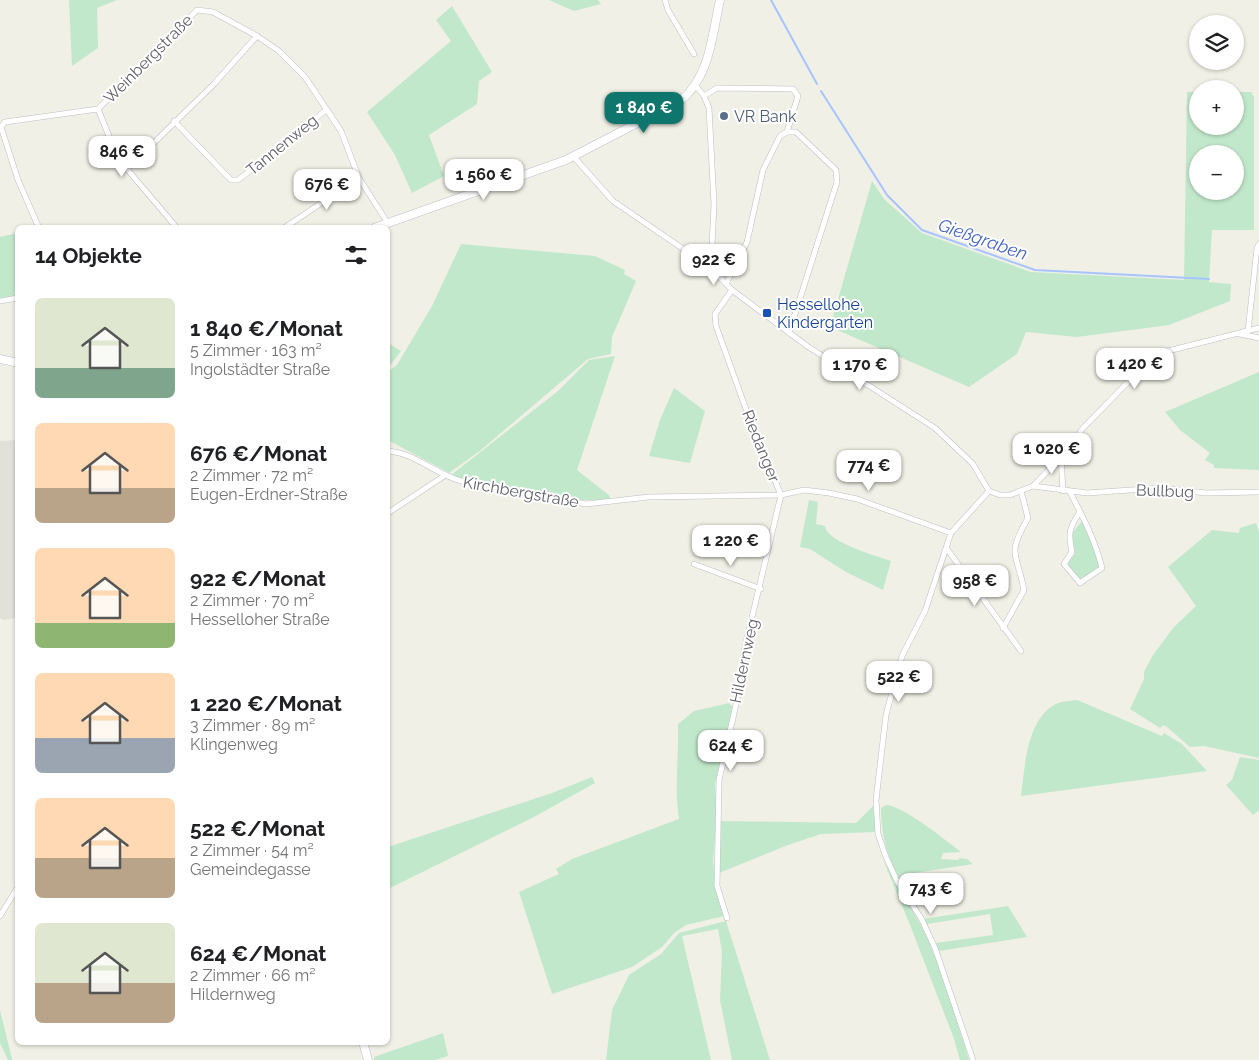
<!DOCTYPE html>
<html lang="de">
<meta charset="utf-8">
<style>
body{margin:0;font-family:Raleway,sans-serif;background:#f6f6f6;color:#202124;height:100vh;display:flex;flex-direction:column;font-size:19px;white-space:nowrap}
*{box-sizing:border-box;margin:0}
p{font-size:16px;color:#757577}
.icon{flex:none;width:28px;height:28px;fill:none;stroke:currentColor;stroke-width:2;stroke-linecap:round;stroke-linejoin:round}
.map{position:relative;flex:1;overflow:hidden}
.panel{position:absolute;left:15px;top:225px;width:375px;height:820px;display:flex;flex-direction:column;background:#fff;border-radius:8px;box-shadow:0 1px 4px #0004}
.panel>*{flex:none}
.tools{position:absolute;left:1189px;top:15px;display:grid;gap:10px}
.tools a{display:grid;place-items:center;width:55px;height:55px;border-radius:50%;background:#fff;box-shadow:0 1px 4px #0004;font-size:25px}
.price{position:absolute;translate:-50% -42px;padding:0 11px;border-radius:10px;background:#fff;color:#222;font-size:16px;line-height:32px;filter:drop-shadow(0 1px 2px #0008)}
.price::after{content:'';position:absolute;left:50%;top:30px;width:15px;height:11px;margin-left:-8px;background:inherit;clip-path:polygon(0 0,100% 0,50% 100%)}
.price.current{background:#0f766e;color:#fff}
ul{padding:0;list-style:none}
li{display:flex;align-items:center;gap:15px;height:125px;padding:0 20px}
li span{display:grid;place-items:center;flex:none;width:140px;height:100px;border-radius:8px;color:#555}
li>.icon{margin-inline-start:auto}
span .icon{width:60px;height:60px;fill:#fffc;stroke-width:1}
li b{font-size:21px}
h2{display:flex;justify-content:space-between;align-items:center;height:60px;padding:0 20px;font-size:21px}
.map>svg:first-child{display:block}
.industrial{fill:#e1e1da}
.green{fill:#c2e8cb;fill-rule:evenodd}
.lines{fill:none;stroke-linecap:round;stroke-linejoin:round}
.stream{stroke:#a7c4ff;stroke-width:2}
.street-casing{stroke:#bdbec4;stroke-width:6}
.secondary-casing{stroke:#bebfc7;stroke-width:9}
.street{stroke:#fff;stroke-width:5}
.secondary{stroke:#fff;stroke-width:8}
.service-dot{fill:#5c6f8a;stroke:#fff;stroke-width:2}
.transit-dot{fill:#1a4fb4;stroke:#fff;stroke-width:2}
.labels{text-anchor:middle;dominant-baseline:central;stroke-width:4;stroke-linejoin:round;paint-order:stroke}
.street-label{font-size:16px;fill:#5d5f66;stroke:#fff}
.service-label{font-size:16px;fill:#4e5e75;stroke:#fff;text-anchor:start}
.transit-label{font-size:16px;fill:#164399;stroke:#fff;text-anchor:start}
.water-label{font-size:18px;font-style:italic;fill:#4566c7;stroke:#fff}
</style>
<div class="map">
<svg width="1259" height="1060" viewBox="0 0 1259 1060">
<rect width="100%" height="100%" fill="#f0f0e6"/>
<polygon class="industrial" points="17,440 17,618 3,620 0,618 0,441"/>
<g class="green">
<polygon points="69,0 117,0 97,8 98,48 72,66"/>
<polygon points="549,0 598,0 601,4 574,11"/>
<polygon points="452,6 492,72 479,81 477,104 429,135 444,176 412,193 395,155 367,112 451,41 436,20"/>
<path d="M1187 92H1197L1198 126H1235V92H1251L1254 97V230H1212L1209 282 1231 284 1230 301 1169 325 1077 337 1026 332 1017 354 969 387 830 327 872 181 884 199 922 233 1031 272 1184 280ZM1198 154H1235V191H1198Z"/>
<polygon points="17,233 17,277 14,296 0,299 0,237"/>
<polygon points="461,244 595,256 625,270 624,274 636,281 612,337 611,354 588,359 481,450 449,473 388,440 388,372 397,365 432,306"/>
<polygon points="388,343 401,351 388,368"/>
<polygon points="615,356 577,470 610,496 609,500 575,500 450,476 558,391 589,360"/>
<polygon points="1259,372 1259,470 1214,468 1214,465 1205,460 1210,453 1180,430 1165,412"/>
<polygon points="674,388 705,411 690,463 649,456 660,420"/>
<path d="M809 500 818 502 816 524 825 526C826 542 877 556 891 561L883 590 846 572 810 549 800 547Z"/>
<polygon points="1082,521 1093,542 1100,566 1096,571 1077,580 1067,564 1075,554 1070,536"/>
<polygon points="1256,523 1259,532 1259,758 1204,746 1190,747 1167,727 1163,725 1160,728 1130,709 1144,679 1144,672 1153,655 1174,627 1196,606 1168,567 1212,530 1239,533 1240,528"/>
<path d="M1077 700 1162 736 1164 733 1182 744 1207 771 1021 796C1025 767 1026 722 1054 705 1060 701 1070 701 1077 700Z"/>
<path d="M729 703 733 708 715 784 717 816 713 860 715 881 724 916 686 925 674 933 662 947 632 967 552 994 519 892 559 874 556 869 572 859 679 819C674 788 679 756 678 724L694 711Z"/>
<polygon points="1240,757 1259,760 1259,810 1253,815 1226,785 1232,780"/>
<polygon points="592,777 595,783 532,818 388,889 388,847 552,793"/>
<path d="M886 805C904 806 945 840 961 852L943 853 941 859 959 860V858L967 859 973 864 901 875 906 885 904 886C888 862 881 836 881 808Z"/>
<polygon points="873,806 876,832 821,834 788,845 719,873 721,821 856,823"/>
<polygon points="884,862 926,934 949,994 969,1060 960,1060 953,1036 910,925"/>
<polygon points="1008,906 1027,937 939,951 936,943 993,935 990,914 927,924 923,919"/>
<polygon points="726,921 770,1060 732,1060 720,1000 722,952 718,929 682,936 711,1060 606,1060 612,1010 629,975 661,954 679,933"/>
<polygon points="0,1010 12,1059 12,1060 8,1060 0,1043"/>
<polygon points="443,1033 448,1056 435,1060 374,1060 374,1057"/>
</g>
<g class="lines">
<g class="stream">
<polyline points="771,0 817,84"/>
<polyline points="821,91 887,195 922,230 1035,270 1209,279"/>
</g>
<g class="street-casing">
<g id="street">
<polyline points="665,0 668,10 694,54"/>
<polyline points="696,86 704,96 709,108 714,204 711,268"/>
<polyline points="704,96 717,88 793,89 798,96 787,132"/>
<polyline points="98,109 197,10 213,12 257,36 279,51 305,77 341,131 359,178 387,222"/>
<polyline points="98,109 113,146 127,169 177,228"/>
<polyline points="174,121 231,180 238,180 326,110"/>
<polyline points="574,157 613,201 711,268 732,290 807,346 935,428 973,464 989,491 1000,495 1010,495 1033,486 1061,457 1084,427 1139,371 1160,353 1259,328"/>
<polyline points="127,169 214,84 257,36"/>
<polyline points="39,228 18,180 1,127 5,122 98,109"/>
<polyline points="284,228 359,178"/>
<polyline points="18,284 18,297"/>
<polyline points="726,284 747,242 763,170 780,136 787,132 796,132 836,170 837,182 789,333"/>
<polyline points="732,290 715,314 716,326 751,423 781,495"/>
<polyline points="0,301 18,298"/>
<polyline points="1248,331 1257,248 1259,244"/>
<polyline points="1240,334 1259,338"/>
<path d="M388 451C415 453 435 474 461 481L586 504 649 497 781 495 804 490 829 493 857 499 951 533"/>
<polyline points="1061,457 1063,491"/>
<polyline points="1033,486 1087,493 1160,488 1206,493 1259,492"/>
<path d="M1070 492C1083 517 1095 540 1102 568L1080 583 1064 564 1072 552C1068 533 1069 528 1080 512"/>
<polyline points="388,513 444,476"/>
<polyline points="947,549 1021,651"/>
<polyline points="694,564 761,589"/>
<path d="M1003 628 1024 590C1017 552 1006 556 1028 518L1021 491"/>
<polyline points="0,916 18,887"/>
<polyline points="727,918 717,886 719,780 737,700 744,651 781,495"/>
<polyline points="973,1060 935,948 921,918 898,883 886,857 878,834 876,800 886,715 902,656 925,611 951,533 989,491"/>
</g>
</g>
<g class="secondary-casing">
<g id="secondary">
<path d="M374 228 566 160 680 101C710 78 712 35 720 0"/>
<polyline points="0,359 18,363"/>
<polyline points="363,1042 368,1060"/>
</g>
</g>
<use href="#street" class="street"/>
<use href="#secondary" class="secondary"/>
</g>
<circle class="service-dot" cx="724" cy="116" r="5"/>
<rect class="transit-dot" x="762" y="308" width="10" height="10" rx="2.5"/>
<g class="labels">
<g class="street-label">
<text transform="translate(148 59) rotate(-45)">Weinbergstraße</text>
<text transform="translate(282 145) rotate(-39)">Tannenweg</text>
<text transform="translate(761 446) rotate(68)">Riedanger</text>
<text transform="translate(1165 491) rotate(2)">Bullbug</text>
<text transform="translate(521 492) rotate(10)">Kirchbergstraße</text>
<text transform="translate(744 661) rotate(-78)">Hildernweg</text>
</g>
<g class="service-label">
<text x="734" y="116">VR Bank</text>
</g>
<g class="transit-label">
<text x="777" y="304">Hessellohe,<tspan x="777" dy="18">Kindergarten</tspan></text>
</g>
<g class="water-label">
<text transform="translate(983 239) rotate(19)">Gießgraben</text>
</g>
</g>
</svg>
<div class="tools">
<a><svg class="icon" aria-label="layers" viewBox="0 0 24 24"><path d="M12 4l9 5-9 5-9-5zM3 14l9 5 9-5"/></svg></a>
<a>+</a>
<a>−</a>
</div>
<b class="price current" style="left:644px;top:134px">1 840 €</b>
<b class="price" style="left:122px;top:178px">846 €</b>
<b class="price" style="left:484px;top:201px">1 560 €</b>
<b class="price" style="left:327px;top:211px">676 €</b>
<b class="price" style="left:714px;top:286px">922 €</b>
<b class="price" style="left:1135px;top:390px">1 420 €</b>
<b class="price" style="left:860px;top:391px">1 170 €</b>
<b class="price" style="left:1052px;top:475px">1 020 €</b>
<b class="price" style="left:869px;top:492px">774 €</b>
<b class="price" style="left:731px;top:567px">1 220 €</b>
<b class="price" style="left:975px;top:607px">958 €</b>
<b class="price" style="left:899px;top:703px">522 €</b>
<b class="price" style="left:731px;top:772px">624 €</b>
<b class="price" style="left:931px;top:915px">743 €</b>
<section class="panel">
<h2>14 Objekte<svg class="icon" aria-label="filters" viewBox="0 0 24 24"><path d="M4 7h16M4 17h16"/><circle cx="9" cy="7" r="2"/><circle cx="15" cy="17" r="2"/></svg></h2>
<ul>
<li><span style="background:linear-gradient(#dfe7d0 70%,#7fa58c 0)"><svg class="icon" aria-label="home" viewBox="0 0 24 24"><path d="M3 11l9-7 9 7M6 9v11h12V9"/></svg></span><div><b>1 840 €/Monat</b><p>5 Zimmer · 163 m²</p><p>Ingolstädter Straße</p></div></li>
<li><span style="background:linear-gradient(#ffd9b3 65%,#b9a48a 0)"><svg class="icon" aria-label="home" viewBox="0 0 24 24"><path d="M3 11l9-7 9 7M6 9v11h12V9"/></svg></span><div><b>676 €/Monat</b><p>2 Zimmer · 72 m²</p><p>Eugen-Erdner-Straße</p></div></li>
<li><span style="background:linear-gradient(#ffd9b3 75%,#8fb573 0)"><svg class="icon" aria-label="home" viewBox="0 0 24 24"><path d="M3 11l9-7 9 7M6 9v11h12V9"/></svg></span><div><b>922 €/Monat</b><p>2 Zimmer · 70 m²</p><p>Hesselloher Straße</p></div></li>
<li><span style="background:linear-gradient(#ffd9b3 65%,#9aa5b1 0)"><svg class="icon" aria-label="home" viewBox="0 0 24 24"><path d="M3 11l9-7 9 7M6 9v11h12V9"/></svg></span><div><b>1 220 €/Monat</b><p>3 Zimmer · 89 m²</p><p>Klingenweg</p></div></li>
<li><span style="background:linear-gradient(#ffd9b3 60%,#b9a48a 0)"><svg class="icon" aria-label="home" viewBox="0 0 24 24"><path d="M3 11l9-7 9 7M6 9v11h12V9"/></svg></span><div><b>522 €/Monat</b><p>2 Zimmer · 54 m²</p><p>Gemeindegasse</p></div></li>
<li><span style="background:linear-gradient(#dfe7d0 60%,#b9a48a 0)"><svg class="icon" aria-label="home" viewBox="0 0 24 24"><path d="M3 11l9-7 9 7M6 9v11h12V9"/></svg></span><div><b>624 €/Monat</b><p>2 Zimmer · 66 m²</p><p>Hildernweg</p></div></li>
</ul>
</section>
</div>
